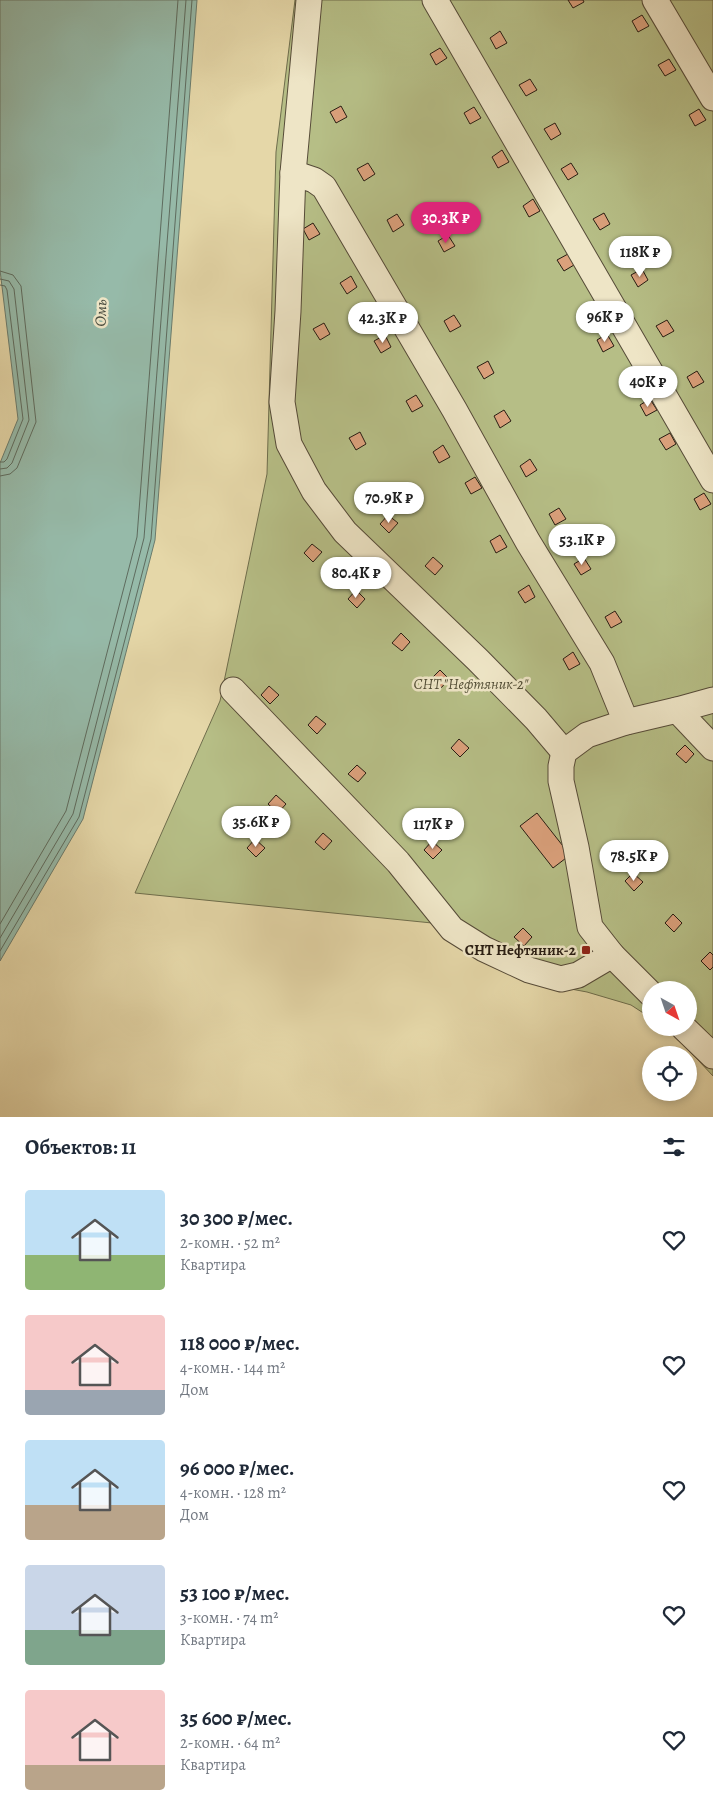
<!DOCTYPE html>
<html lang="ru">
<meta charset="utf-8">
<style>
body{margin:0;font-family:Alegreya,serif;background:#f6f6f7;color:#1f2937;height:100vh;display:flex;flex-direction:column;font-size:19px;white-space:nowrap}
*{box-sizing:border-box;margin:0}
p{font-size:16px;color:#747a83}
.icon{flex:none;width:28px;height:28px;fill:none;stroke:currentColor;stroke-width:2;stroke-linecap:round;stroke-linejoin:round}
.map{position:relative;height:1117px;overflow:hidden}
.panel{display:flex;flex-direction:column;background:#fff;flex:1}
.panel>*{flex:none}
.needle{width:32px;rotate:140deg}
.fabs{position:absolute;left:642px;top:981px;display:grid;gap:10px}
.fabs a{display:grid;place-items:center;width:55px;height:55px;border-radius:50%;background:#fff;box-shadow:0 2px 8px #0003;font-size:25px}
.price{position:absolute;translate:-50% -42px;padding:0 11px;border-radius:18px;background:#fff;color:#222;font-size:16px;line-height:32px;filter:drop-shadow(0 1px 2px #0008)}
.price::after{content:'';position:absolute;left:50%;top:30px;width:15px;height:11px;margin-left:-8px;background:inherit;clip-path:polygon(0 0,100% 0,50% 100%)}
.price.selected{background:#db2777;color:#fff}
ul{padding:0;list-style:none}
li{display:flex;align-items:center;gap:15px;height:125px;padding:0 25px}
li span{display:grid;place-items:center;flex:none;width:140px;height:100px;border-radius:5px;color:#555}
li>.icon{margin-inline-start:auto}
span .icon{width:60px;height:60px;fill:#fffc;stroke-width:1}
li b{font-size:21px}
h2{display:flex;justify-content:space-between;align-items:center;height:60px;padding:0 25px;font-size:21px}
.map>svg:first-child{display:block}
.green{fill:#b6be86;stroke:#6e6d4c}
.water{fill:#96baa9;stroke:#6a7b6d}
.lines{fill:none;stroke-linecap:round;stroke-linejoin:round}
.shore{stroke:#5e6b5e;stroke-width:1}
.building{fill:#dba17c;stroke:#271c12}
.minor-casing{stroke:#564b38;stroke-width:27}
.minor{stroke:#eee5c6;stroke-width:25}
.poi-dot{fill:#8f2418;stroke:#eee5c6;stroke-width:2}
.labels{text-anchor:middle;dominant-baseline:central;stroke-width:5;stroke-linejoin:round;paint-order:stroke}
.park-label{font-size:15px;font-style:italic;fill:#524d35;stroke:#eee5c6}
.poi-label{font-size:15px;font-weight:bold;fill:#271c12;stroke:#eee5c6;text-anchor:end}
.water-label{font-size:16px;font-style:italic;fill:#484b3f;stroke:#eee5c6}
</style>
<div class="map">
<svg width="713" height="1117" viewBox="0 0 713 1117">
<rect width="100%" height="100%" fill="#e5d7a8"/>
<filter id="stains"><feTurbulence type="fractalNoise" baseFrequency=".004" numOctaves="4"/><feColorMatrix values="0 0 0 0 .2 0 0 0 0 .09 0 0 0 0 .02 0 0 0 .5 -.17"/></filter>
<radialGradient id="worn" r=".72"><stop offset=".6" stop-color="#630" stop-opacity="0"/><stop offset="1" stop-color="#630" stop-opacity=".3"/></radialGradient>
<polygon class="green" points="295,0 713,0 713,1076 668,1028 689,1028 689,990 651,990 651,1018 631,1005 587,992 539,983 432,923 135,893 220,701 267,474 276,152"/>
<polygon class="water" points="0,0 197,0 155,540 83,819 0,961 0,463 18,419 0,270"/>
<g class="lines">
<g class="shore">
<polyline points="0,271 13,275 21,286 36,422 17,468 10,474 0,476"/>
<polyline points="0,279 9,281 14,289 29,420 12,463 7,468 0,469"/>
<polyline points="0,285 5,286 7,290 23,419 7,459 4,462 0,462"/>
<polyline points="0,924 66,811 137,537 178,0"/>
<polyline points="0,938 73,814 144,538 186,0"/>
<polyline points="0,951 79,817 151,539 192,0"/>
</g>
</g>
<g class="building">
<polygon points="568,0 583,0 584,2 573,8"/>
<polygon points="642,15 649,26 638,32 632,21"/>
<polygon points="500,31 507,43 496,49 490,38"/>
<polygon points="440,48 447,58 436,65 430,54"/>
<polygon points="669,59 676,70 665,76 658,65"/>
<polygon points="530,79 537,90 526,96 519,85"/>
<polygon points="341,106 347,117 336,123 330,112"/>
<polygon points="474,107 481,118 470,124 464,113"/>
<polygon points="699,109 706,120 695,126 689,115"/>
<polygon points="555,123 561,134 551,140 544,129"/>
<polygon points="502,150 509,162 498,168 492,157"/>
<polygon points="368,163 375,174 364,181 357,169"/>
<polygon points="571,163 578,174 568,180 561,169"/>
<polygon points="533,199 540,211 529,217 523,206"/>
<polygon points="604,213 610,224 600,230 593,219"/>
<polygon points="397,214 404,225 393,232 387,220"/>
<polygon points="313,223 320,234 309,240 303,229"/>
<polygon points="448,235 455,246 444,252 438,241"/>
<polygon points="568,254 574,265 564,271 557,260"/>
<polygon points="642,269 648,280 638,287 631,275"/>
<polygon points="351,276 357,287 347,294 340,283"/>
<polygon points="588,306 595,317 584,323 578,312"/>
<polygon points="454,315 461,326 450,332 444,321"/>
<polygon points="667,320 674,331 663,337 656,326"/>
<polygon points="324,323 330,334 320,340 313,329"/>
<polygon points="607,334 614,346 603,352 597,340"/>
<polygon points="385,335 391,347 381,353 374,341"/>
<polygon points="488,361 494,373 484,379 477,367"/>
<polygon points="697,371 704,382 693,388 687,377"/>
<polygon points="416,395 423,406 412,412 406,401"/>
<polygon points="650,399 657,410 646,416 640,405"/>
<polygon points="504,410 511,421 500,428 494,416"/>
<polygon points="360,432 366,444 356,450 349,438"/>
<polygon points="670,433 676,444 666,450 659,439"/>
<polygon points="443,445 450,457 439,463 433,452"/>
<polygon points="530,459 537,470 526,477 520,466"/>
<polygon points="475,477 482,488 471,494 465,483"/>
<polygon points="704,493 711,504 700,510 694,499"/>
<polygon points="559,508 566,519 555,525 549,514"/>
<polygon points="388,515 398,523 389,533 380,524"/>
<polygon points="500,535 507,547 496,553 490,541"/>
<polygon points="312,544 322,552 313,562 304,553"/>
<polygon points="433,557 443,566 435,575 425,566"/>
<polygon points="584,558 591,569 581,575 574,564"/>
<polygon points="529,585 535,597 525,603 518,592"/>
<polygon points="356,590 365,599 357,608 348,599"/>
<polygon points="615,611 622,622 611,628 605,617"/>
<polygon points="401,633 410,642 402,651 392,643"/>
<polygon points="573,652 580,664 569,670 563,659"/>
<polygon points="440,670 449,679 441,688 431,679"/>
<polygon points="269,686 279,695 270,704 261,695"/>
<polygon points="316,716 326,724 317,734 308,725"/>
<polygon points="459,739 469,748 460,757 451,748"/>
<polygon points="685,745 694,754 686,763 676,754"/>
<polygon points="357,765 366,773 358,782 348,774"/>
<polygon points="276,795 286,804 278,813 268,804"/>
<polygon points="537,813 570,855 553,868 520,826"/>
<polygon points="323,833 332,841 324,850 315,842"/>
<polygon points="255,839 265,848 256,857 247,848"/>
<polygon points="432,841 442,850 433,859 424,850"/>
<polygon points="633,873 643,882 634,891 625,881"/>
<polygon points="673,914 682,923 674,932 665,923"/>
<polygon points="523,928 532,937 524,946 514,937"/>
<polygon points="710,952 713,955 713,967 710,970 701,961"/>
</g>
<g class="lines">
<g class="minor-casing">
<g id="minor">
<polyline points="309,0 293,173 288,311 282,402 289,444 314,491 345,532 478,660 536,719 564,752"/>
<polyline points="435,0 713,480"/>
<polyline points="655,0 713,98"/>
<polyline points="293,173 314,180 324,187 454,409 528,542 602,663 626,722"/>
<polyline points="233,690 398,862 452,929 484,949 529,970 561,979 578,975 612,955"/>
<polyline points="677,710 713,748"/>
<polyline points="651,994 612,955 590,927 576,847 561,781 561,766 564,752 587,735 626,722 677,710 713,700"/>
<polyline points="684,1028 713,1056"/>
</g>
</g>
<use href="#minor" class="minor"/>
</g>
<rect class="poi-dot" x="581" y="945" width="10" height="10" rx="2.5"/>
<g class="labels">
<g class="park-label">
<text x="471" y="684">СНТ "Нефтяник-2"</text>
</g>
<g class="poi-label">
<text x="576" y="950">СНТ Нефтяник-2</text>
</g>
<g class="water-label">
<text transform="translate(101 313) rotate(-88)">Омь</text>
</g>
</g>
<rect width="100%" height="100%" filter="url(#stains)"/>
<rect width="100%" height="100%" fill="url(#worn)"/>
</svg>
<div class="fabs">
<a><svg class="needle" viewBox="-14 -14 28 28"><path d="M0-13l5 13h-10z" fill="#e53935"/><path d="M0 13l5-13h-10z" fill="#747a83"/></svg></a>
<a><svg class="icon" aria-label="locate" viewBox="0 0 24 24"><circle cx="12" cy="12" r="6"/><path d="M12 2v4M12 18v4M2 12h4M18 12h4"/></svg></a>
</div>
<b class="price selected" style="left:446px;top:244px">30.3K ₽</b>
<b class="price" style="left:640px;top:278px">118K ₽</b>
<b class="price" style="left:605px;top:343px">96K ₽</b>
<b class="price" style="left:383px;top:344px">42.3K ₽</b>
<b class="price" style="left:648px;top:408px">40K ₽</b>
<b class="price" style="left:389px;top:524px">70.9K ₽</b>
<b class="price" style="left:582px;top:566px">53.1K ₽</b>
<b class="price" style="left:356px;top:599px">80.4K ₽</b>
<b class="price" style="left:256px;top:848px">35.6K ₽</b>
<b class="price" style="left:433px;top:850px">117K ₽</b>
<b class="price" style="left:634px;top:882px">78.5K ₽</b>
</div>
<section class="panel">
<h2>Объектов: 11<svg class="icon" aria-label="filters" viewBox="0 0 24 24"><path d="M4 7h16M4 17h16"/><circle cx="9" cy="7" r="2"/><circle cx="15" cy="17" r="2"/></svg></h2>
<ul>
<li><span style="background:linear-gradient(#bfe0f5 65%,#8fb573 0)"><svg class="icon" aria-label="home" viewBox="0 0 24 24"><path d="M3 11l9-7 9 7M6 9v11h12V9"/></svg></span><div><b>30 300 ₽/мес.</b><p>2-комн. · 52 m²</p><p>Квартира</p></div><svg class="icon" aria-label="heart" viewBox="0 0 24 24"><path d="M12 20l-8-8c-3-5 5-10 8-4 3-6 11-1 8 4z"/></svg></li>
<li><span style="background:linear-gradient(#f6c9c9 75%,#9aa5b1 0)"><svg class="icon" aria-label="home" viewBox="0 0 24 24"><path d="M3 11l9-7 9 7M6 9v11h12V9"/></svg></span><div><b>118 000 ₽/мес.</b><p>4-комн. · 144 m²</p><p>Дом</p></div><svg class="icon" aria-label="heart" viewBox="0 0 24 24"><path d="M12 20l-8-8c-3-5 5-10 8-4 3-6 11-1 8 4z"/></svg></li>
<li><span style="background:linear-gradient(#bfe0f5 65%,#b9a48a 0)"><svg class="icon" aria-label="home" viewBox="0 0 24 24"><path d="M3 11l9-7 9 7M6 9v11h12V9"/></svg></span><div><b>96 000 ₽/мес.</b><p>4-комн. · 128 m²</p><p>Дом</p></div><svg class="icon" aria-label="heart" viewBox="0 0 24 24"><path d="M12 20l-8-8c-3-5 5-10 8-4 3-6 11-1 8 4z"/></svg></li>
<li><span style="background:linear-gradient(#c9d6e8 65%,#7fa58c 0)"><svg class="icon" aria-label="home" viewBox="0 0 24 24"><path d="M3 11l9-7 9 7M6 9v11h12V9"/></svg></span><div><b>53 100 ₽/мес.</b><p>3-комн. · 74 m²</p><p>Квартира</p></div><svg class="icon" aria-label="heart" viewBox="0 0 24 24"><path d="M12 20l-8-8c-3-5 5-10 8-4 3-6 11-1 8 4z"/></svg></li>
<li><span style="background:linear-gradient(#f6c9c9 75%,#b9a48a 0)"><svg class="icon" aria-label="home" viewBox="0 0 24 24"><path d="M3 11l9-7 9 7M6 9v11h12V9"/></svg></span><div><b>35 600 ₽/мес.</b><p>2-комн. · 64 m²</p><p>Квартира</p></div><svg class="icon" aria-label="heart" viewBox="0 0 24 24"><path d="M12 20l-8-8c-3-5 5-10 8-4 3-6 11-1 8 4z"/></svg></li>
</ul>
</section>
